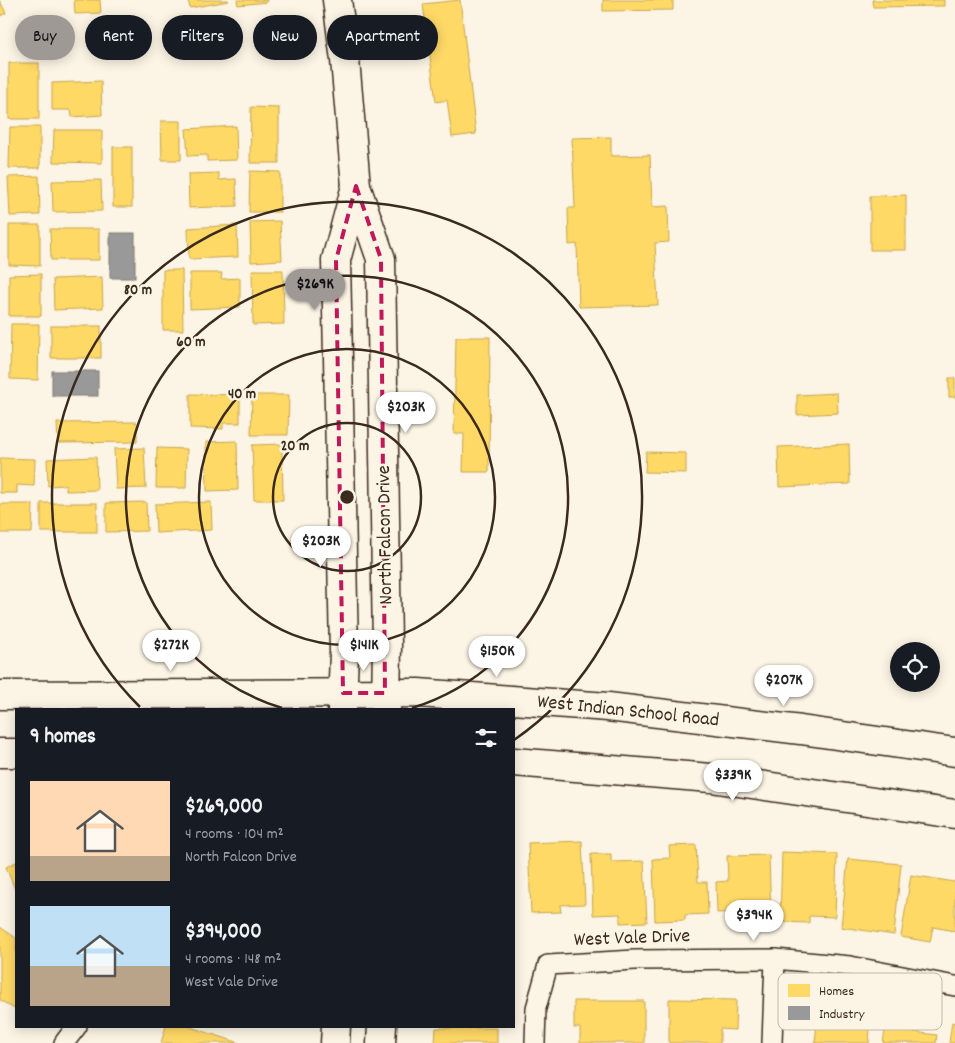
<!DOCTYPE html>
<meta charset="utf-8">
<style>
body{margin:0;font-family:Dekko,sans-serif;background:#20242c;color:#f1f3f6;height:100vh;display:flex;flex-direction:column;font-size:19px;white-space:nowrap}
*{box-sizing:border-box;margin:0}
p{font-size:16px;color:#9ea1a6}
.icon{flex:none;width:28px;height:28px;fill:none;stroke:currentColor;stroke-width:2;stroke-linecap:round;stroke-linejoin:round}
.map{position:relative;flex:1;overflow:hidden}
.side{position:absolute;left:15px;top:708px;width:500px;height:320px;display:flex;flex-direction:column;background:#171b24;border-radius:0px;box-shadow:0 2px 12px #0003}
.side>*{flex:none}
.top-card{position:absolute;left:15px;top:15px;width:500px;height:45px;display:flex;gap:10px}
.tools{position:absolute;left:890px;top:642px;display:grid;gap:10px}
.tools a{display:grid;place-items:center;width:50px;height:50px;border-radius:50%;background:#171b24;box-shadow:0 2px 12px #0003;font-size:25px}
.price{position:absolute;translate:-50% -42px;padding:0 11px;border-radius:18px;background:#fff;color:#222;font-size:16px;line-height:32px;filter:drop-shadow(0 1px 2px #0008)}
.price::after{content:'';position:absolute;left:50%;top:30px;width:15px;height:11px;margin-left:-8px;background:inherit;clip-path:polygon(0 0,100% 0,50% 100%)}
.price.on{background:#9f9995;color:#111}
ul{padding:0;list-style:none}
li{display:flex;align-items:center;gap:15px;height:125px;padding:0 15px}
li span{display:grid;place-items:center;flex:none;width:140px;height:100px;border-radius:0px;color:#555}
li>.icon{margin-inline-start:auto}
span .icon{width:60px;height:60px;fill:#fffc;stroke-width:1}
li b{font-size:21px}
h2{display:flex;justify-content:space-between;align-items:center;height:60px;padding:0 15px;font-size:21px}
.pill{padding:0 18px;border-radius:22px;background:#171b24;box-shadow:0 2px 12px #0003;font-size:18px;line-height:45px}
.pill.on{background:#9f9995;color:#111}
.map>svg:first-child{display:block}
.homes{fill:#ffd966;stroke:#c4a450}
.industry{fill:#999;stroke:#7d7874}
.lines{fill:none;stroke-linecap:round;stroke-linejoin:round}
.street-casing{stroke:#3b2a1e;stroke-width:22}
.secondary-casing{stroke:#3b2a1e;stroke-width:31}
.street{stroke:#fcf5e5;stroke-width:19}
.secondary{stroke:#fcf5e5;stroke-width:28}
.marked{fill:none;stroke:#c2185b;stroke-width:4;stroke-dasharray:10 6;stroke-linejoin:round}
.ring{fill:none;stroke:#3b2a1e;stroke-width:2.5}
.labels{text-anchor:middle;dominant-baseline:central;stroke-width:5;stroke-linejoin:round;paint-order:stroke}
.street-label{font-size:20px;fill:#3b2a1e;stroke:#fcf5e5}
.key{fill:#fcf5e5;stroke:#c2b8a9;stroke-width:1}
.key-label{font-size:14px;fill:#3b2a1e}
.centre{fill:#3b2a1e;stroke:#fcf5e5;stroke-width:2.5}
.ring-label{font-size:15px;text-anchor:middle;font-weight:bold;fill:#3b2a1e;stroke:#fcf5e5;stroke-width:5;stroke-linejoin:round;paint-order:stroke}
</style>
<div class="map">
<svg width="955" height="1043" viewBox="0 0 955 1043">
<rect width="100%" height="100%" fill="#fcf5e5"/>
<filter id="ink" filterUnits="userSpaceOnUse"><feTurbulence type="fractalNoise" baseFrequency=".02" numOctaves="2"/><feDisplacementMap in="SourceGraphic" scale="10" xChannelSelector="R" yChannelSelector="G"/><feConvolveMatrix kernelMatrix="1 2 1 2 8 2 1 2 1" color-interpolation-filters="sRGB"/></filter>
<g filter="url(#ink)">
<g class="homes">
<polygon points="74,0 100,0 101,13 75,14"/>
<polygon points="188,0 228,0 229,1 190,8"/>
<polygon points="237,0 267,0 267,2 238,5"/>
<polygon points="460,0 476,134 452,137 447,100 436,102 423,4"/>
<polygon points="603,0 673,0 673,10 603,11"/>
<polygon points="872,0 944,0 944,6 873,7"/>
<polygon points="0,1 6,13 0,16"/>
<rect x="9" y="63" width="30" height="56"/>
<polygon points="101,81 102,115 72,117 71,110 52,110 52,83"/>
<polygon points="251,107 279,108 279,163 250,163"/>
<polygon points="161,121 181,121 181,160 162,160"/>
<polygon points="236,126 237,160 207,161 207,155 188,156 186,129"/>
<polygon points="10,127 40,127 40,168 9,168"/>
<polygon points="54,130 102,130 102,163 53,162"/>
<polygon points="611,137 611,156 650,155 652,207 668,206 669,242 655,243 658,305 579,307 577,244 569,245 568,208 575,208 572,138"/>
<rect x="113" y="147" width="19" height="60"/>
<polygon points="250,171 280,172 280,212 249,212"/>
<polygon points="219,173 219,180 236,179 237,206 189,208 188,174"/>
<polygon points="39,176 40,215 10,216 8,177"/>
<polygon points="101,180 102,211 53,212 52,181"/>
<polygon points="906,195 906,250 870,250 870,196"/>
<polygon points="280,221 282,260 251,262 250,222"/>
<polygon points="9,225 40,225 40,266 9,265"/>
<polygon points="237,225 238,257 189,259 188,228"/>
<polygon points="50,229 99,229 99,260 51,260"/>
<polygon points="163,270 182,270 183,330 163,330"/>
<polygon points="252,270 283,270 284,324 253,325"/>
<polygon points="190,273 222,273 221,279 240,278 240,307 190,309"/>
<polygon points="41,274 41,316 9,316 9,275"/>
<polygon points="102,277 103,308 54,310 53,279"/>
<polygon points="11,324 39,324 38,380 10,379"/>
<rect x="51" y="326" width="50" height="32"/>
<polygon points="456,337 490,337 489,472 463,472 464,434 454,434"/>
<rect x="949" y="378" width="6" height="19"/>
<polygon points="837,393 838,413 797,415 797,395"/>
<polygon points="190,394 240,395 240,423 223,423 223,429 190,428"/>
<polygon points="252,395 289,395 288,435 251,435"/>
<polygon points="137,422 137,442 58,443 57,423"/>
<polygon points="237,441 238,490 207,491 206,442"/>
<polygon points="282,444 283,500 254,500 252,445"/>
<polygon points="849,444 850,484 779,487 778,447"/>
<polygon points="144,448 146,488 116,489 114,449"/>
<polygon points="157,448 187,449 186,488 156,488"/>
<polygon points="646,452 686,453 686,473 645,472"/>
<polygon points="96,457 97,490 66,491 66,485 48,486 47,459"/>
<polygon points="0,458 35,459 34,486 17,485 17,493 0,493"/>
<polygon points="146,502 147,531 106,532 106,503"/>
<polygon points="211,502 212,530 156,533 155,504"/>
<rect x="41" y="503" width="56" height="29"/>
<polygon points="0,504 33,504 32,533 0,533"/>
<polygon points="582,841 585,904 560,905 561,912 531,913 528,843"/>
<polygon points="696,845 698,882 707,882 708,914 685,915 685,920 655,921 653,859 670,858 669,846"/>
<polygon points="782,852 837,854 835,917 809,916 809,923 780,922"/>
<polygon points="591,854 611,854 611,862 644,861 647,922 620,923 620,914 593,915"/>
<polygon points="769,855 771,919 740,920 740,912 717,913 716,882 728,881 727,856"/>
<polygon points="848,859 901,864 894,935 841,927"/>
<polygon points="16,862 16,892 6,867"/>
<polygon points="911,875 955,882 955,931 933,927 930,942 901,937"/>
<polygon points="0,927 16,938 16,1010 0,1000"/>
<polygon points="669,999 736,1000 735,1030 720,1029 720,1043 669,1043"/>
<polygon points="574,1001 644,1001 644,1043 580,1043 580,1028 574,1028"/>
<polygon points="819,1002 849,1005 848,1013 871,1016 869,1043 815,1043"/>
<polygon points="888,1011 917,1016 914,1032 937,1035 936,1043 883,1043"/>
<polygon points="952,1022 955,1023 955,1043 949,1043"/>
<polygon points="166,1026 187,1026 240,1043 161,1043"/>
<polygon points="436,1028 497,1028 497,1043 435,1043"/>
</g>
<g class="industry">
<rect x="110" y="233" width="25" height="45"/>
<rect x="52" y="371" width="46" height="25"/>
</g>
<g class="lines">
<g class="street-casing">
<g id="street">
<polyline points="64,1043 77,1026"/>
<polyline points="535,1043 536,1008 548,965 635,960 775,959 850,966 955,986"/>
<polyline points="772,1043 775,959"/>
</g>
</g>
<g class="secondary-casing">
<g id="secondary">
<polyline points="337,0 345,60 356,186 381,259 387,645 386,709"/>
<polyline points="0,695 418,693 608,707 801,730 955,752"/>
<polyline points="342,709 344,652 336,260 356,186"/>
<polyline points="0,753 16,753"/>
<polyline points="514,762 711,778 955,814"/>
<polyline points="335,1043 336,1026"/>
<polyline points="381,1043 382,1026"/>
</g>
</g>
<use href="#street" class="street"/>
<use href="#secondary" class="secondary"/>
</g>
</g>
<path class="marked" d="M356 186 381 259 385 693H343L336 260Z"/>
<g class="ring">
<circle cx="347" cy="497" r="74"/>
<circle cx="347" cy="497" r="148"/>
<path d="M282 708A221 221 0 1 1 412 708"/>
<path d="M140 707A295 295 0 1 1 514 740"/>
</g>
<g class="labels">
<g class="street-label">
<text transform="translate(386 535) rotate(-91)">North Falcon Drive</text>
<text transform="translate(628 712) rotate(6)">West Indian School Road</text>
<text transform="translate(632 939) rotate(-2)">West Vale Drive</text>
</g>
</g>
<rect x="778" y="973" width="164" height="57" rx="8" class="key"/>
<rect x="788" y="984" width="22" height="13" fill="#ffd966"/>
<rect x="788" y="1006" width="22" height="14" fill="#999"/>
<g class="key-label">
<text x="819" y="995">Homes</text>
<text x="819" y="1018">Industry</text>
</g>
<circle cx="347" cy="497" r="8" class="centre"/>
<g class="ring-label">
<text x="138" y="294">80 m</text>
<text x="191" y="346">60 m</text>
<text x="242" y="398">40 m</text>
<text x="295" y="450">20 m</text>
</g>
</svg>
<div class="tools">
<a><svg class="icon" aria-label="locate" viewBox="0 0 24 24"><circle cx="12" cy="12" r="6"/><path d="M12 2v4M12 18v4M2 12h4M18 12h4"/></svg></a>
</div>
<b class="price on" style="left:315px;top:311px">$269K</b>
<b class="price" style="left:406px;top:434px">$203K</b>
<b class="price" style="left:321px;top:568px">$203K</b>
<b class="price" style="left:171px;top:672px">$272K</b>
<b class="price" style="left:364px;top:672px">$141K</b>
<b class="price" style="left:497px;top:678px">$150K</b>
<b class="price" style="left:784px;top:707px">$207K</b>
<b class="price" style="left:733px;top:802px">$339K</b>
<b class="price" style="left:754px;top:942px">$394K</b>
<div class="top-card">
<a class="pill on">Buy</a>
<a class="pill">Rent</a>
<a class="pill">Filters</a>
<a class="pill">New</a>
<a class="pill">Apartment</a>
</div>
<section class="side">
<h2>9 homes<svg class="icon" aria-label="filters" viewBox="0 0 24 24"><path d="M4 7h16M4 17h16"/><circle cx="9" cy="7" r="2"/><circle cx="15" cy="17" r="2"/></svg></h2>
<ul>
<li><span style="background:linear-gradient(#ffd9b3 75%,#b9a48a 0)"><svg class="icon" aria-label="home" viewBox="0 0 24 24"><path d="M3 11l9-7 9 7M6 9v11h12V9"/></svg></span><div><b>$269,000</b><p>4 rooms · 104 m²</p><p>North Falcon Drive</p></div></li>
<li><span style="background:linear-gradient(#bfe0f5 60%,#b9a48a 0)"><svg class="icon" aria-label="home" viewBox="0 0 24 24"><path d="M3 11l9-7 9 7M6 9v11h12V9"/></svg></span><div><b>$394,000</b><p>4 rooms · 148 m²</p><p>West Vale Drive</p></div></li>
</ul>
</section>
</div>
